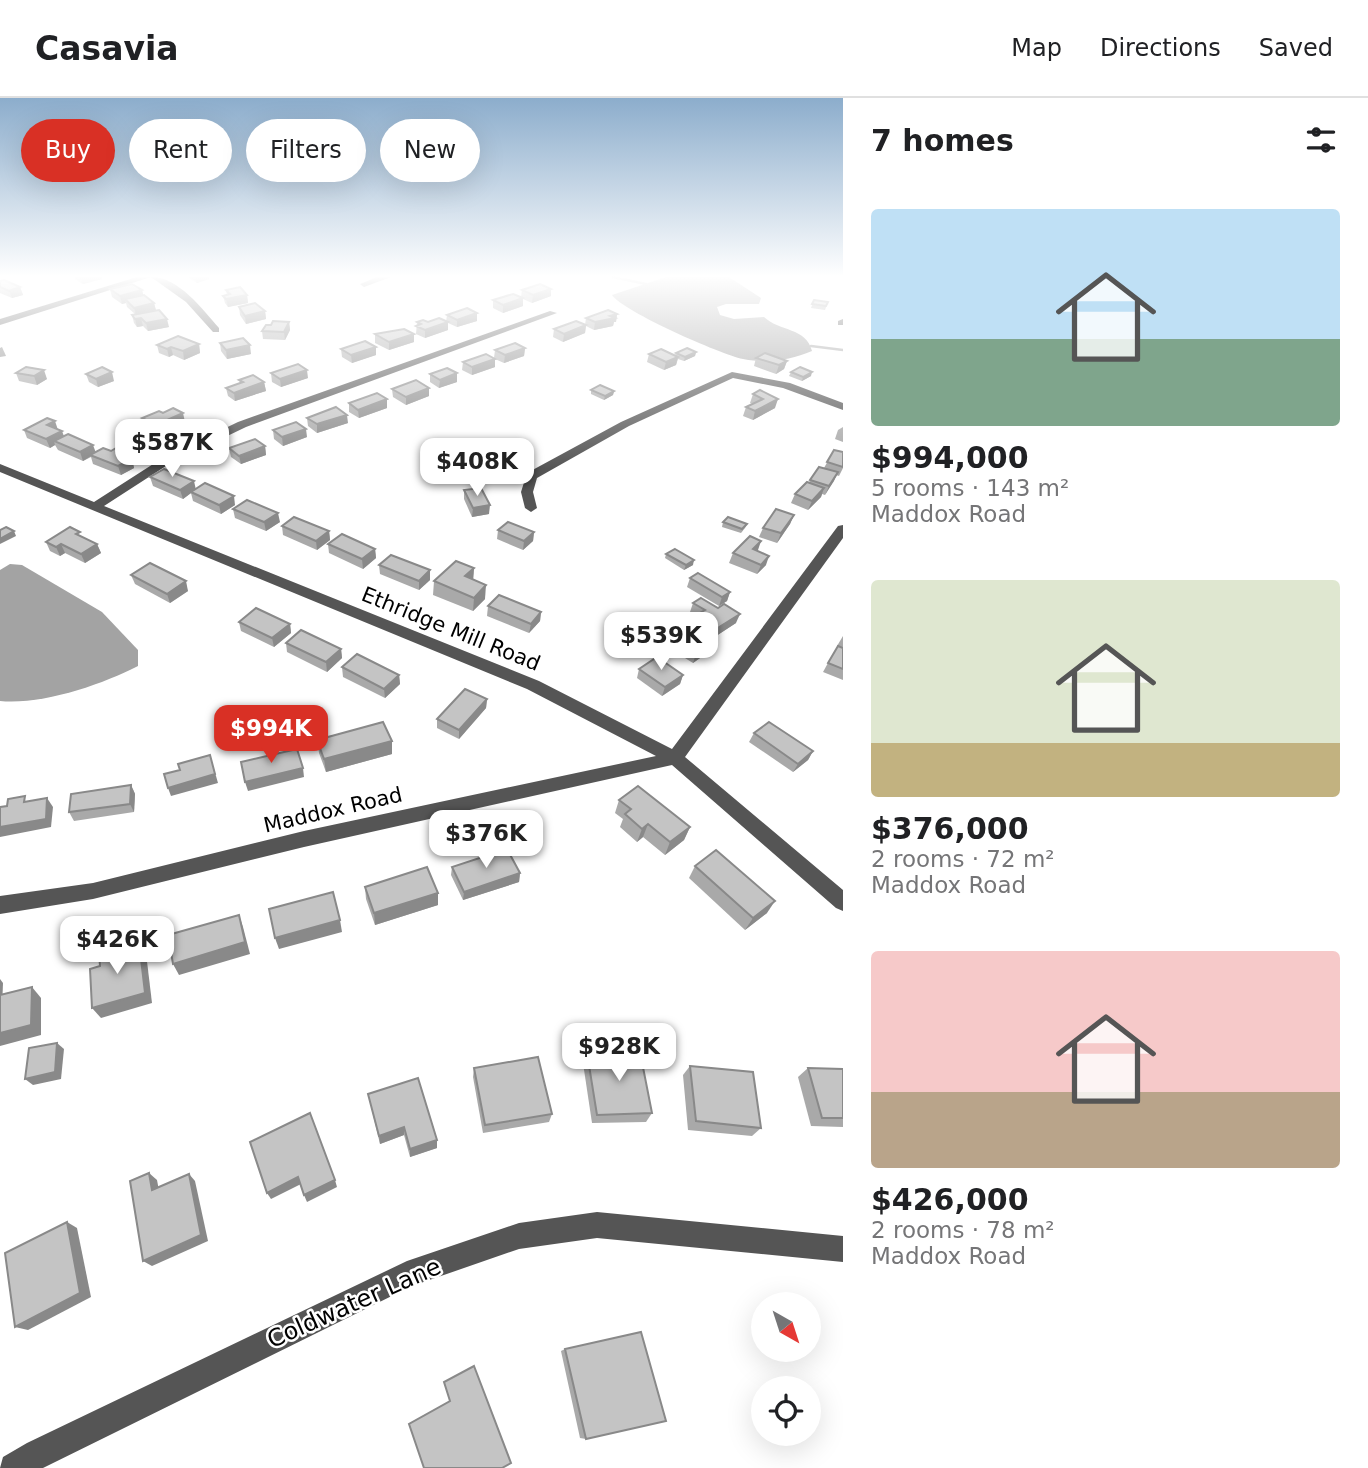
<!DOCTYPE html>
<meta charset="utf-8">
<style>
body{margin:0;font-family:"DejaVu Sans",sans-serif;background:#f2f2f2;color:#202124;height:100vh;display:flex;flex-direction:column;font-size:26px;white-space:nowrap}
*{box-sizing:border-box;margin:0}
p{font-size:23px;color:#757577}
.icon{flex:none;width:38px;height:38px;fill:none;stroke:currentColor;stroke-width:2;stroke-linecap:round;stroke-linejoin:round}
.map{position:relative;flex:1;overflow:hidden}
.side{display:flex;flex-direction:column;background:#fff;width:525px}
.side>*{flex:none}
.guide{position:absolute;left:21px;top:21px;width:665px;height:63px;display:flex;gap:14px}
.needle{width:46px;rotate:141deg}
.controls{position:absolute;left:751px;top:1194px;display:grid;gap:14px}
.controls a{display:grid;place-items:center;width:70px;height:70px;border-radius:50%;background:#fff;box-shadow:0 7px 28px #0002;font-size:35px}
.price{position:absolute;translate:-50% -60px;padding:0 16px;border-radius:14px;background:#fff;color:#222;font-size:23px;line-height:46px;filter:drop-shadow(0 2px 4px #0008)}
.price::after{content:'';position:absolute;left:50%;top:42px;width:21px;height:16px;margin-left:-10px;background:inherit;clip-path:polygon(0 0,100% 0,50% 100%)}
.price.on{background:#d93025;color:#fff}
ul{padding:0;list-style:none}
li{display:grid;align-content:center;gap:14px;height:371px;padding:0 28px}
li span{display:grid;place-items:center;height:217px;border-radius:7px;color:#555}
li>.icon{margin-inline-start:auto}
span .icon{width:126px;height:126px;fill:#fffc;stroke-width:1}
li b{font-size:30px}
h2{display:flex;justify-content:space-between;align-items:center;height:84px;padding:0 28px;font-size:30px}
.pill{padding:0 24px;border-radius:32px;background:#fff;box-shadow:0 7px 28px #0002;font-size:24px;line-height:63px}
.pill.on{background:#d93025;color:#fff}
header{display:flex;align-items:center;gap:42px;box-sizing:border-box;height:98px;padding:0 35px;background:#fff;border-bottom:2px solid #e0e0e0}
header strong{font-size:33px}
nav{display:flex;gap:38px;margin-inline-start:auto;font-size:24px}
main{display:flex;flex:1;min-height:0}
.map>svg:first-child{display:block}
.water{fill:#a3a3a3}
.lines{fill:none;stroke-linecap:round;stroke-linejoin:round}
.stream{stroke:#a3a3a3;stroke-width:2.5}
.minor{fill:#555;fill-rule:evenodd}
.wall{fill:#a9a9a9}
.shaded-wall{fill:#898989}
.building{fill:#c4c4c4;stroke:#898989;stroke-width:2}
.labels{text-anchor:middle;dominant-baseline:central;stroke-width:5;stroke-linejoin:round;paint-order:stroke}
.street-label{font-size:21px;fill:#000;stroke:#fff}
.near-street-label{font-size:24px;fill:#000;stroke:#fff}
</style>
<header>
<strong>Casavia</strong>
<nav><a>Map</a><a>Directions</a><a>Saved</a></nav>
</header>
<main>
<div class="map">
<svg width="843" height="1370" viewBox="0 0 843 1370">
<rect width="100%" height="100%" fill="#fff"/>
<g class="water">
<path d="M666 179H729L761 200 759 206H726L717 209 720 217 734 221 764 219C780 234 806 229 812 253 790 262 768 266 743 261 720 256 624 214 612 197Z"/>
<path d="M10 466 22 467 102 514 138 552V568C101 587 42 607 0 603V472Z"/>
</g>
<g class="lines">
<g class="stream">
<polyline points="613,179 646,186"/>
<polyline points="811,248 843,252"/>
</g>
<g class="minor">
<polygon points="137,179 151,179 0,227 0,221"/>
<path d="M151 179C179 179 202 211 219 230V234H213L186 204Z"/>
<polygon points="377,179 391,179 364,189 360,186"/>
<polygon points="550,213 557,215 246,329 169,366 104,408 539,583 672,651 838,428 843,427 843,440 685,659 843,792 843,813 836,810 672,667 304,749 93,801 0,816 0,798 93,785 304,733 656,658 527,591 0,374 0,366 94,404 161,361 238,324"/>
<polygon points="843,221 843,227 838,227 838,223"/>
<polygon points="732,274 790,285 843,305 843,312 783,290 733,280 629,328 537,380 533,394 537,410 531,414 525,410 521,394 527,375 621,324"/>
<polygon points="597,1114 843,1138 843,1164 597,1140 519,1151 412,1188 43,1370 0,1370 3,1359 27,1345 407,1163 519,1125"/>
</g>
</g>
<g class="wall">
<polygon points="75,179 102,179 102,181 83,186 75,181"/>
<polygon points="188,179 209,179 209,181 197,185"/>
<polygon points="0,183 20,189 23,197 12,200 0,195"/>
<polygon points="110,191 142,192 143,197 154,205 156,212 169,229 148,233 143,228 137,229 134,225 132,217 135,216 127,209 126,205 122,206 112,199"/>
<polygon points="551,191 551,198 532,205 523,201 523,208 503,215 493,210 493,202 521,199 522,192"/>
<polygon points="226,192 247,197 248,205 228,209 225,205 223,198 227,197"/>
<polygon points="814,202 828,204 825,212 811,210"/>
<polygon points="239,209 265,213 266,221 246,226 240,217"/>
<polygon points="617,216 616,224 614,224 613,228 594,232 586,228 585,235 563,244 553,239 554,231 585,227 586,220"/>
<polygon points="447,217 477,223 457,229 448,225 448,232 425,240 416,236 417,224 446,224"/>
<polygon points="289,224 290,232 285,242 263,241 262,233 271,227"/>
<polygon points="375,236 414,236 414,244 389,252 375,245"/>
<polygon points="220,245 251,256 227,261 221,253"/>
<polygon points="199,246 200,255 184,262 173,257 169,259 159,255 157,247"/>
<polygon points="525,250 524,258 504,265 495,261 495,269 472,277 462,272 463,264 494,260 495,252"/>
<polygon points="341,251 376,257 352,265 342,259"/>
<polygon points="696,254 695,258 684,263 678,261 676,267 664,272 647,264 649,256 675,257 676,255"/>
<polygon points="756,260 787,263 784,271 776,276 754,268"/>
<polygon points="791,274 811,278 802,283 789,278"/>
<polygon points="16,275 47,281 37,287 19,283"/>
<polygon points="271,275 308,280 281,289 272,284"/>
<polygon points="86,276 114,283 98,289 89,284"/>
<polygon points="430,276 457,284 439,290 430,284"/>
<polygon points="239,282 264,284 266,293 235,303 228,298 226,290 240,285"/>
<polygon points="429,290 429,298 406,307 393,299 392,291"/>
<polygon points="591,292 614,293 613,297 604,302 591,296"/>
<polygon points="760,292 775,310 753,322 743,318 746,309 753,306 750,305 753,296"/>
<polygon points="387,301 387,310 359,320 349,314 349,305"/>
<polygon points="142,320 185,324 159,336 145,329"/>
<polygon points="307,320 348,325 317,335 308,328"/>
<polygon points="843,329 843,344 835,341 838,332"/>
<polygon points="58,331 64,338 96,354 132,361 134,370 121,377 93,366 91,359 83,363 58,352 55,347 50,350 27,340 24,332"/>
<polygon points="273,332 307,339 283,348 274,341"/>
<polygon points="265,348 266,357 241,366 231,359 229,350"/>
<polygon points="834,352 843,370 839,378 836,377 825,397 822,396 821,399 808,412 791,405 795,396 809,385 810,382 824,370"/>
<polygon points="150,379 196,391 235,407 221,416 193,403 191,395 183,401 153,388"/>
<polygon points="464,392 489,416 472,419 464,401"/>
<polygon points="233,411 280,424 266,433 235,420"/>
<polygon points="794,417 790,426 777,445 759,439 763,430"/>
<polygon points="723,424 747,426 745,430 741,435 722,429"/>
<polygon points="282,428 329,433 330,442 317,452 283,437"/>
<polygon points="498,432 534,434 533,443 523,452 497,441"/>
<polygon points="82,439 97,446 101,455 85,465 65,455 60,458 50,453 46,444"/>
<polygon points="328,446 375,451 376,460 363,471 329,455"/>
<polygon points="758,452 757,453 766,467 757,476 729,465 733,455"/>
<polygon points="666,456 693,467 684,472 665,460"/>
<polygon points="379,467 430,472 430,482 419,492 380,476"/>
<polygon points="474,470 473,482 485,501 473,513 433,497 434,483"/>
<polygon points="131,477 188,493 170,505 135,486"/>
<polygon points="690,480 730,494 727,503 719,508 687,489"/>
<polygon points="693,505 736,525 713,540 693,527 696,518 690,514"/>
<polygon points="488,508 541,514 540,523 529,535 487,518"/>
<polygon points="239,524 290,526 291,535 274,549 241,533"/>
<polygon points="843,538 843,550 837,548"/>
<polygon points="675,542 707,555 693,565 672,552"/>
<polygon points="286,545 341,551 342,560 327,574 287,554"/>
<polygon points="843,550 843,582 823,574 828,565"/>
<polygon points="342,569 399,577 400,586 385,600 343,579"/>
<polygon points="639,571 683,577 680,586 662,598 637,580"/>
<polygon points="487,601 486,610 459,641 437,630 437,621"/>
<polygon points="754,635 813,653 808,662 793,674 749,644"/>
<polygon points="317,642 392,656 326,674 319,655"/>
<polygon points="131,687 135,696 134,714 74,723 69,714"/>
<polygon points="619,702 690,729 684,742 665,757 643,739 637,744 620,729 623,721 615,715"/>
<polygon points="695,768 767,815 745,832 689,780"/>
<polygon points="452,769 520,775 519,784 463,802 451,777"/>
<polygon points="365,789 438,807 375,827 366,801"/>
<polygon points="587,955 652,1015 646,1024 592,1025 583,965"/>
<polygon points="690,968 761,1030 752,1038 688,1032 683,977"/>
<polygon points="474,970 552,1016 549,1024 483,1035 473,979"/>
<polygon points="808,970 843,971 843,1029 811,1028 798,979"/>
<polygon points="368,996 437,1042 437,1050 410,1059 404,1037 380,1046"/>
<polygon points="565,1251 586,1341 580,1340 561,1253"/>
</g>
<g class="shaded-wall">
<polygon points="81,179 102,179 102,181 83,186"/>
<polygon points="196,179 209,179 209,181 197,185"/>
<polygon points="20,189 23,197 12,200 9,193"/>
<polygon points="551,191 551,198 532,205 533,197"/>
<polygon points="142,192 144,200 125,201 126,205 122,206 120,198"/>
<polygon points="247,197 248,205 228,209 226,201"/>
<polygon points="523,200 523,208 503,215 503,207"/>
<polygon points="154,205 156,213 136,217 134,210"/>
<polygon points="265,213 266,221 246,226 245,218"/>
<polygon points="477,215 477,223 457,229 457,222"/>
<polygon points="617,216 616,224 614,224 613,228 594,232 595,224"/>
<polygon points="141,220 143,228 137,229 135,221"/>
<polygon points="167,221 169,229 148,233 146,225"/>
<polygon points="289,224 290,232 285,242 284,234"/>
<polygon points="448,224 448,232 425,240 425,232"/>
<polygon points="586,227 585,235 563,244 564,236"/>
<polygon points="414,236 414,244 389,252 389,244"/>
<polygon points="199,246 200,255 184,262 183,253"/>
<polygon points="250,247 251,256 227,261 226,252"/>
<polygon points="2,249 6,258 0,259 0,250"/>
<polygon points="171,249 173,257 169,259 167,251"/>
<polygon points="376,249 376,257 352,265 351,257"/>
<polygon points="525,250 524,258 504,265 505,257"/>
<polygon points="696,254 695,258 684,263 685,259"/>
<polygon points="678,259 676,267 664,272 666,264"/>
<polygon points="495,261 495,269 472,277 472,269"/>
<polygon points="787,263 784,271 776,276 779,267"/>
<polygon points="44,272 47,281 37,287 34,278"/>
<polygon points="307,272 308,280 281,289 280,281"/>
<polygon points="112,274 114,283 98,289 96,281"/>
<polygon points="812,274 811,278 802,283 803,279"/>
<polygon points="457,275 457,284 439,290 440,282"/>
<polygon points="264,284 266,293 235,303 234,295"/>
<polygon points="429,290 429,298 406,307 406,299"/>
<polygon points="614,293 613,297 604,302 605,298"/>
<polygon points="387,301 387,310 359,320 358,312"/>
<polygon points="778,301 775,310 753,322 755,313"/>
<polygon points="183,315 185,324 159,336 156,327"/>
<polygon points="347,317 348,325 317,335 317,326"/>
<polygon points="55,323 58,332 47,327"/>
<polygon points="306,331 307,339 283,348 282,339"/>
<polygon points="62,333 65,341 54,343 55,347 50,350 46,341"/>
<polygon points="93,347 96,355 83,363 80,354"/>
<polygon points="265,348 266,357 241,366 239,358"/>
<polygon points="126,354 129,362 132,361 134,370 121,377 118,368 122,357"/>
<polygon points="838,374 834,383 825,397 829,388"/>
<polygon points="194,383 196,392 191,394 191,395 183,401 180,392"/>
<polygon points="824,390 821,399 808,412 812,403"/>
<polygon points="234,398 235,407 221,416 219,407"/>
<polygon points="490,407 489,416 472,419 473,410"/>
<polygon points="278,415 280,424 266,433 264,424"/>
<polygon points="794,417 790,426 777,445 781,435"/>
<polygon points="14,433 16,438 0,446 0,441"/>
<polygon points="329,433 330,442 317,452 316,443"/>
<polygon points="534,434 533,443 523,452 524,443"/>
<polygon points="761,443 758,452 750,461 753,451"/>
<polygon points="61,446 65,455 60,458 56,449"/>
<polygon points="97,446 101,455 85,465 81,456"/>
<polygon points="375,451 376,460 363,471 362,461"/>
<polygon points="769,458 766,467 757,476 761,467"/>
<polygon points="694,462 693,467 684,472 686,467"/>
<polygon points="474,470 473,483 465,478"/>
<polygon points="430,472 430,482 419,492 419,483"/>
<polygon points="186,483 188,493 170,505 167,496"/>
<polygon points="486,487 485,501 473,513 474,500"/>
<polygon points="730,494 727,503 719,508 722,499"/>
<polygon points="541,514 540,523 529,535 531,526"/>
<polygon points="740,516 736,525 713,540 716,531"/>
<polygon points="290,526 291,535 274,549 272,540"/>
<polygon points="711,546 707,555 693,565 696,556"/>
<polygon points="341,551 342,560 327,574 326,564"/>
<polygon points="399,577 400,586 385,600 384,591"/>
<polygon points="683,577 680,586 662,598 665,589"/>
<polygon points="487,601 486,610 459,641 459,632"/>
<polygon points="392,643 392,656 326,674 324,661"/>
<polygon points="813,653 808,662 793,674 798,666"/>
<polygon points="210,657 218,685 171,698 168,690"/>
<polygon points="303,670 304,679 248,693 245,684"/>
<polygon points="131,687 135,696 134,714 130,706"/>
<polygon points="47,700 53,709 51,729 0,739 0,729"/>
<polygon points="648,726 643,739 637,744 642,731"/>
<polygon points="690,729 684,742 665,757 670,744"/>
<polygon points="520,775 519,784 463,802 464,794"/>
<polygon points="438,795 438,807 375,827 374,815"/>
<polygon points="775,803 767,815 745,832 753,820"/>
<polygon points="239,817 243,829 250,856 179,877 173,866"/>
<polygon points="340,822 342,834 279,851 275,840"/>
<polygon points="139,844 146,855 152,905 101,920 92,910"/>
<polygon points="0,881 3,885 2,910 0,908"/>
<polygon points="32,889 41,900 41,937 0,948 0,935"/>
<polygon points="57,945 64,951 61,981 33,987 25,981"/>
<polygon points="404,1029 404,1037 380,1046 379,1038"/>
<polygon points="437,1042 437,1050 410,1059 410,1051"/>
<polygon points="149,1075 157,1082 160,1098 152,1092"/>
<polygon points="189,1076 195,1083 208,1143 152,1168 143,1163"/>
<polygon points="298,1079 301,1086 271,1101 267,1095"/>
<polygon points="335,1082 337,1089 307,1104 304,1097"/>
<polygon points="67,1124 77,1130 91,1199 28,1232 15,1229"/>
</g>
<g class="building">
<polygon points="4,182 20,189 9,193 0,189 0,183"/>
<polygon points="132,186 142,192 120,198 110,191"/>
<polygon points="540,186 551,191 533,197 522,192"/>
<polygon points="240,189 247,197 226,201 223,198 230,196 226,192"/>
<polygon points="513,196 523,200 503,207 493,202"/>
<polygon points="144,197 154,205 134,210 125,201"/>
<polygon points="814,202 828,204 826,208 812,206"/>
<polygon points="255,205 265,213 245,218 239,209"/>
<polygon points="467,210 477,215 457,222 447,217"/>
<polygon points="159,212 167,221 146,225 141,220 135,221 132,217"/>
<polygon points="608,212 617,216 610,218 615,220 595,224 586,220"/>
<polygon points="439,220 448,224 425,232 416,228 421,226 417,224 423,222 428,224"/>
<polygon points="273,223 289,224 284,234 262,233 266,227 271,227"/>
<polygon points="576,223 586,227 564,236 554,231"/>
<polygon points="404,231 414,236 389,244 375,236"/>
<polygon points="178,238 199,246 183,253 171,249 167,251 157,247"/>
<polygon points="243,240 250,247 226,252 220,245"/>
<polygon points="365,243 376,249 351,257 341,251"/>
<polygon points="515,245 525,250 505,257 495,252"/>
<polygon points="687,250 696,254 685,259 676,255"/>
<polygon points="661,251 678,259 666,264 649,256"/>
<polygon points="765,255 787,263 779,267 756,260"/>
<polygon points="486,256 495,261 472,269 463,264"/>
<polygon points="298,266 307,272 280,281 271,275"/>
<polygon points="26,269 44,272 34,278 16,275"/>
<polygon points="102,269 112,274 96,281 86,276"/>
<polygon points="800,269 812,274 803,279 791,274"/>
<polygon points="447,270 457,275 440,282 430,276"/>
<polygon points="253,277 264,284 234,295 226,290 243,284 239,282"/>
<polygon points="416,282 429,290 406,299 392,291"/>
<polygon points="600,287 614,293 605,298 591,292"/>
<polygon points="760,292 778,301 755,313 746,309 763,301 753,296"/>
<polygon points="377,295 387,301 358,312 349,305"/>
<polygon points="336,309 347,317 317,326 307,320"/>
<polygon points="173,310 183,315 156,327 142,320 159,313 163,315"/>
<polygon points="47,320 55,323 47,327 62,333 46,341 24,332"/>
<polygon points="296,324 306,331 282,339 273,332"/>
<polygon points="68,336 93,347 80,354 54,343"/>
<polygon points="255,341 265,348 239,358 229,350"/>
<polygon points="103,350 111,353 116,350 126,354 122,357 132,361 118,368 90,357"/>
<polygon points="834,352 843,354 843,369 827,364"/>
<polygon points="819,369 838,374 829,388 810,382"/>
<polygon points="164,371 194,383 180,392 150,379"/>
<polygon points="807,384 824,390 812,403 795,396"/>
<polygon points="205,385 234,398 219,407 191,394"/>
<polygon points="481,390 490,407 473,410 464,392"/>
<polygon points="247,402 278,415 264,424 233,411"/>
<polygon points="776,411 794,417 781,435 763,430"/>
<polygon points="294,419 329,433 316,443 282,428"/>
<polygon points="728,419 747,426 742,431 723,424"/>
<polygon points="508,424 534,434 524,443 498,432"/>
<polygon points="6,429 14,433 0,441 0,432"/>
<polygon points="70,429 80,434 76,436 97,446 81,456 61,446 56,449 46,444"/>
<polygon points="342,436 375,451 362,461 328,446"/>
<polygon points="750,438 761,443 753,451 769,458 761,467 733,455"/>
<polygon points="675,451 694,462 686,467 666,456"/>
<polygon points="391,457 430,472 419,483 379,467"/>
<polygon points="456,463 474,470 465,478 486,487 474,500 434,483"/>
<polygon points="150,465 186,483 167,496 131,477"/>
<polygon points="698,475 730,494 722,499 690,480"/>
<polygon points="499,497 541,514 531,526 488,508"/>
<polygon points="701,500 718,510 724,506 740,516 716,531 696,517 705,512 693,505"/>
<polygon points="256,510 290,526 272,540 239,524"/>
<polygon points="301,532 341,551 326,564 286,545"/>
<polygon points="690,533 711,546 696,556 675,542"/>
<polygon points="838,548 843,550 843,571 828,565"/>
<polygon points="357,556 399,577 384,591 342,569"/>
<polygon points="657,559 683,577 665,589 639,571"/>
<polygon points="465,591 487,601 459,632 437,621"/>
<polygon points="383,624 392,643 324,661 317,642"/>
<polygon points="769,624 813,653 798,666 754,635"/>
<polygon points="297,651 303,670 245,684 241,664"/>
<polygon points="210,657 215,676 168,690 164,676 180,672 178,666"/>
<polygon points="131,687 130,706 69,714 71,696"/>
<polygon points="638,688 690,729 670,744 648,726 642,731 625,716 631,711 619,702"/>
<polygon points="25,698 24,704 47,700 46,721 0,729 0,709 7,708 8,701"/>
<polygon points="507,751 520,775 464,794 452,769"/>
<polygon points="716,752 775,803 753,820 695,768"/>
<polygon points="427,769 438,795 374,815 365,789"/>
<polygon points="333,794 340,822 275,840 269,811"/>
<polygon points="239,817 245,844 173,866 168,837"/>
<polygon points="139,844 145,895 92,910 90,871 100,868 99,855"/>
<polygon points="32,889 31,927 0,935 0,897"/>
<polygon points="57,945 55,974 25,981 29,950"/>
<polygon points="640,954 652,1015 597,1017 587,955"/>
<polygon points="538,959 552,1016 485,1027 474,970"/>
<polygon points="690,968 753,974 761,1030 696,1023"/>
<polygon points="808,970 843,971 843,1020 822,1020"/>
<polygon points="418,980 437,1042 410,1051 404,1029 379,1038 368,996"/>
<polygon points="310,1015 335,1082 304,1097 298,1079 267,1095 250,1044"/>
<polygon points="149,1075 152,1092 189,1076 201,1137 143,1163 130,1083"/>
<polygon points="67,1124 80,1195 15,1229 5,1155"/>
<polygon points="641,1234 666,1323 586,1341 565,1251"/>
<polygon points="474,1268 511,1365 502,1370 424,1370 409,1326 450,1303 444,1284"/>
</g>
<linearGradient id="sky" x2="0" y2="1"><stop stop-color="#8cadcc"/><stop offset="0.48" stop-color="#fff"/><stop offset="1" stop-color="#fff" stop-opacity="0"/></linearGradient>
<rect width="843" height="371" fill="url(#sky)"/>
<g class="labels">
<g class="street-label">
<text transform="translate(451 531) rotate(22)">Ethridge Mill Road</text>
<text transform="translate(333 712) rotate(-13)">Maddox Road</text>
</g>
<g class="near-street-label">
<text transform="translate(354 1205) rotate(-24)">Coldwater Lane</text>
</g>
</g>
</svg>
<div class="controls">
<a><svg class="needle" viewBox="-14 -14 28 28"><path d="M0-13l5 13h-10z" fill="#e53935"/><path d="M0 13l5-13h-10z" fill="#757577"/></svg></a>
<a><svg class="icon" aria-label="locate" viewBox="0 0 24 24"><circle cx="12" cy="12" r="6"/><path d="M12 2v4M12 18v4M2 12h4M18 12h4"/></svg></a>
</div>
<b class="price" style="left:172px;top:381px">$587K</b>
<b class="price" style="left:477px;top:400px">$408K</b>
<b class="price" style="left:661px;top:574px">$539K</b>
<b class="price on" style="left:271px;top:667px">$994K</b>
<b class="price" style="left:486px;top:772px">$376K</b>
<b class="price" style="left:117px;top:878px">$426K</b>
<b class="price" style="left:619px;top:985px">$928K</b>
<div class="guide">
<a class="pill on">Buy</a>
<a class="pill">Rent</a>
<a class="pill">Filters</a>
<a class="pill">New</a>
</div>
</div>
<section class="side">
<h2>7 homes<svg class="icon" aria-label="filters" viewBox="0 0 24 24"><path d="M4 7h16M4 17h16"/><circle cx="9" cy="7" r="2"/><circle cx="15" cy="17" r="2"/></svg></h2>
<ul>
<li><span style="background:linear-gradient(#bfe0f5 60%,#7fa58c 0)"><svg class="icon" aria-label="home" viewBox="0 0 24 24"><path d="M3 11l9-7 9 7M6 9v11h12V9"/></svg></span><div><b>$994,000</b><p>5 rooms · 143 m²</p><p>Maddox Road</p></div></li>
<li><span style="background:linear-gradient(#dfe7d0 75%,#c2b280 0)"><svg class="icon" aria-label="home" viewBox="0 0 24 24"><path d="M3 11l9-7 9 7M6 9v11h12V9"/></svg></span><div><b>$376,000</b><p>2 rooms · 72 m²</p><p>Maddox Road</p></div></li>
<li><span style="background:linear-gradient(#f6c9c9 65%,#b9a48a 0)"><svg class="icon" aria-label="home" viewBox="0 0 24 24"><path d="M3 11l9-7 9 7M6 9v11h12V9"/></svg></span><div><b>$426,000</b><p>2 rooms · 78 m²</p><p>Maddox Road</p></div></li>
</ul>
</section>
</main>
